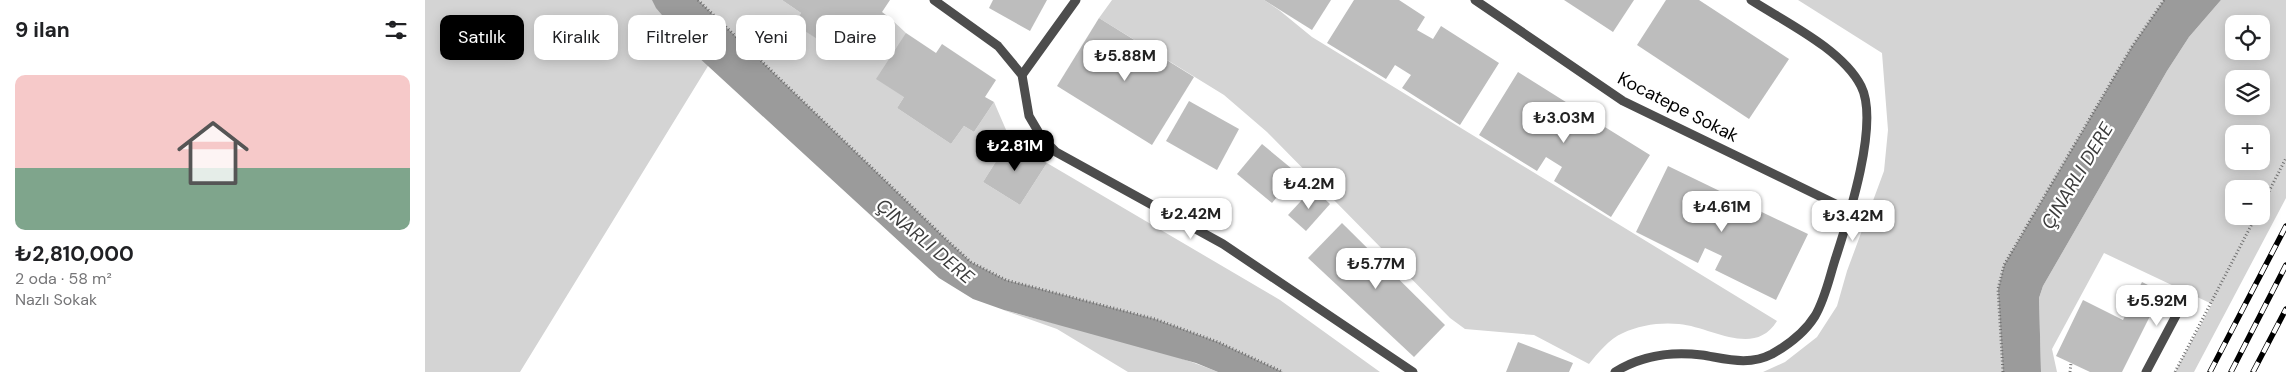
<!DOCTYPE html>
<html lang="tr">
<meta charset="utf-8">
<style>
body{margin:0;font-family:"DM Sans",sans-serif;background:#f6f6f6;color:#202124;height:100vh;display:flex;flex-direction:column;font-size:19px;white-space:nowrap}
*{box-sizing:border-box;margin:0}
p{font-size:16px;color:#757577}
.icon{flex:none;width:28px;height:28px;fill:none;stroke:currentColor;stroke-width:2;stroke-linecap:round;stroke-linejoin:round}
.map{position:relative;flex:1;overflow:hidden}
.panel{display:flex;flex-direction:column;background:#fff;width:425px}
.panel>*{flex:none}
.guide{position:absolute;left:15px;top:15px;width:475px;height:45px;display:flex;gap:10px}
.tools{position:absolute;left:1800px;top:15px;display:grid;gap:10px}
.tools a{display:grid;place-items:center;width:45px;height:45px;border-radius:10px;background:#fff;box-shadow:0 2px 12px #0003;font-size:25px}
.price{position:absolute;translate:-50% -42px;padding:0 11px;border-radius:10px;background:#fff;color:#222;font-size:16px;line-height:32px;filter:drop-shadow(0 1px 2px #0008)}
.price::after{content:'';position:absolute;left:50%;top:30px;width:15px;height:11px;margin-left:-8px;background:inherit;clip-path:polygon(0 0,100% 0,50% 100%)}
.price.on{background:#000;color:#fff}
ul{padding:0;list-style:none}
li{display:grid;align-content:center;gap:10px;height:265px;padding:0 15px}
li span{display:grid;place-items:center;height:155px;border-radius:10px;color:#555}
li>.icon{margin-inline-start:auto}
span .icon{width:90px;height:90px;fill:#fffc;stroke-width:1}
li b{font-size:21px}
h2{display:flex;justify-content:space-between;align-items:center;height:60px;padding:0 15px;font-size:21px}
.chip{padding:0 18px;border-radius:10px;background:#fff;box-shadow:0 2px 12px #0003;font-size:18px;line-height:45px}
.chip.on{background:#000;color:#fff}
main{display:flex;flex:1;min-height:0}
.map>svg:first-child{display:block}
.green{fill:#d4d4d4;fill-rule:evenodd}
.water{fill:#9b9b9b}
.building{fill:#bdbdbd}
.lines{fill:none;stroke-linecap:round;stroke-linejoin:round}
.path{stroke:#6f6f6f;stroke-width:3;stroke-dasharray:1 2.5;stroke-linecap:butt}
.minor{stroke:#4d4d4d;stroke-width:9}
.rail-casing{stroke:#000;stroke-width:5.5}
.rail{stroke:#fff;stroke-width:4;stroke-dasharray:11;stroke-linecap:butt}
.labels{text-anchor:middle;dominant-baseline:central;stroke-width:4.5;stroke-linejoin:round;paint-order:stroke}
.street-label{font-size:18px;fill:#000;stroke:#fff}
.water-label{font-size:19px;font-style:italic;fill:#3c3c3c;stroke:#fff}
</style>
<main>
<section class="panel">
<h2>9 ilan<svg class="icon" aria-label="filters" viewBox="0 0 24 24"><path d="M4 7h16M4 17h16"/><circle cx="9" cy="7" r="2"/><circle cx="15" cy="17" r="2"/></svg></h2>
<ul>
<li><span style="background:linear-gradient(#f6c9c9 60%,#7fa58c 0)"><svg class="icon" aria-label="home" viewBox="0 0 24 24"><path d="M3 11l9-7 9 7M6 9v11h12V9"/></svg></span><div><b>₺2,810,000</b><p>2 oda · 58 m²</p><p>Nazlı Sokak</p></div></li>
</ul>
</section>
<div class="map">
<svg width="1861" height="372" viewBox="0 0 1861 372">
<rect width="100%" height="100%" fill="#fff"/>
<g class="green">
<polygon points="0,0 357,0 376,13 370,24 423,59 436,41 446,47 465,18 481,33 479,97 472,108 526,144 539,126 549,132 569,102 585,139 558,182 595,205 622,163 855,300 955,372 819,372 569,293 297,54 283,66 95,372 0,372"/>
<path d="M687 0H839L854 10 887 37 1352 321C1329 358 1287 327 1254 324 1236 322 1214 325 1198 333 1184 339 1173 353 1164 364L1109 335 1040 329 1025 318 842 132 799 95 674 18Z"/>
<polygon points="1373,0 1767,0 1602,262 1593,372 1338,372 1360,362 1392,337 1412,306 1422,271 1459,171 1463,130 1457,53"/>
<path d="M1796 0H1861V198L1769 372H1750L1787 304 1679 253 1627 349 1632 372H1616L1614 298 1618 286 1742 71 1764 37ZM1809 24H1836V51H1809ZM1809 79H1836V106H1809ZM1809 134H1836V161H1809ZM1809 189H1836V216H1809Z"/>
<path d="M578 310C650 329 725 344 793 372H703L632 329Z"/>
</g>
<g class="water">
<polygon points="227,0 273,0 524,242 546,262 581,280 730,319 793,342 858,372 793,372 771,363 579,310 548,299 514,278 271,55 231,8"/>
<polygon points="1739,0 1796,0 1764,37 1742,71 1618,286 1614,298 1616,372 1578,372 1573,289 1579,265 1706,48"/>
</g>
<g class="building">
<polygon points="357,0 465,0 457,12 465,18 446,48 436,41 423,59 369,24 376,13"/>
<polygon points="568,0 622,0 605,31 564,8"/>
<polygon points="839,0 906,0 887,30"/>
<polygon points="929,0 974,0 1000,17 992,30 1008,39 1016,26 1074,63 1035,125 977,88 986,75 970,65 961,79 902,43"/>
<polygon points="1139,0 1209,0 1188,32"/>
<polygon points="1241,0 1274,0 1364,59 1324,119 1212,45"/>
<polygon points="674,18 769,77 727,145 632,86"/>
<polygon points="481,33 511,53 517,44 571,80 560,97 569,102 549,132 539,126 526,144 472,108 479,97 451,79"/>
<polygon points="1093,72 1152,109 1144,122 1159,131 1167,119 1225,155 1186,217 1129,181 1137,167 1121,157 1112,171 1054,135"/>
<polygon points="764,101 814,129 792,170 741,141"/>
<polygon points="585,139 622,163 595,205 558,182"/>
<polygon points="837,144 872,173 847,203 812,174"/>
<polygon points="1243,166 1305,196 1299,210 1315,218 1322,205 1383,234 1351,300 1290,270 1297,256 1280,248 1273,263 1211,232"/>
<polygon points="888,188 905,204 881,231 863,215"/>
<polygon points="917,223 1020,325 989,357 883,258"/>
<polygon points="1717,282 1737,292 1697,372 1665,372 1631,356 1658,300 1698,320"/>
<polygon points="1093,342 1148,363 1144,372 1081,372"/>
</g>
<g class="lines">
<g class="path">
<polyline points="273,0 524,242 546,262 581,280 730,319 793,342 858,372"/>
<polyline points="1836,207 1861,158"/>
<polyline points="1578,372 1573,289 1579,265 1706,48 1739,0"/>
<polyline points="1645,372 1646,363"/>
<polyline points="1750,372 1831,216"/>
</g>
<g class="minor">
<polyline points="509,0 573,46 597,75 604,116 617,138 631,152 798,244 988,372"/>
<polyline points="1050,0 1198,101 1425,211"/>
<polyline points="597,75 651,0"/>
<path d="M1190 372C1217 355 1245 351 1277 355 1302 359 1324 366 1347 354 1363 345 1380 332 1390 316 1400 299 1404 279 1410 260 1423 220 1455 123 1436 86 1417 49 1360 22 1326 0"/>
<polyline points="1721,372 1763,293"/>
</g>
<g class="rail-casing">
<g id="rail">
<polyline points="1785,372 1861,226"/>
<polyline points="1806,372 1861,265"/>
<polyline points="1828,372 1861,309"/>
</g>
</g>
<use href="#rail" class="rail"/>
</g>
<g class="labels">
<g class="street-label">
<text transform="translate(1253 107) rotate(27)">Kocatepe Sokak</text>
</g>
<g class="water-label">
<text transform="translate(1652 176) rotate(-59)">ÇINARLI DERE</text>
<text transform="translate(500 241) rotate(40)">ÇINARLI DERE</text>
</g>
</g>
</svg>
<div class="tools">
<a><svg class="icon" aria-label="locate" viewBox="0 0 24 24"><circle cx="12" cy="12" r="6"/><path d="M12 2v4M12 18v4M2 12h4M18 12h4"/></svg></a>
<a><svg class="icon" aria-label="layers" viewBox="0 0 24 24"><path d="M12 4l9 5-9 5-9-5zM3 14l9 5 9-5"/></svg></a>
<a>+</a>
<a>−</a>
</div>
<b class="price" style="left:700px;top:82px">₺5.88M</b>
<b class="price" style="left:1139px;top:144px">₺3.03M</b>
<b class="price on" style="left:590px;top:172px">₺2.81M</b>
<b class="price" style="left:884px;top:210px">₺4.2M</b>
<b class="price" style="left:1297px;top:233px">₺4.61M</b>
<b class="price" style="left:766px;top:240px">₺2.42M</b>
<b class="price" style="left:1428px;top:242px">₺3.42M</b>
<b class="price" style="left:951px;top:290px">₺5.77M</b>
<b class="price" style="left:1732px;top:327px">₺5.92M</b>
<div class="guide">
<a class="chip on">Satılık</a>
<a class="chip">Kiralık</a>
<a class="chip">Filtreler</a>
<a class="chip">Yeni</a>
<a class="chip">Daire</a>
</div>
</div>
</main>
